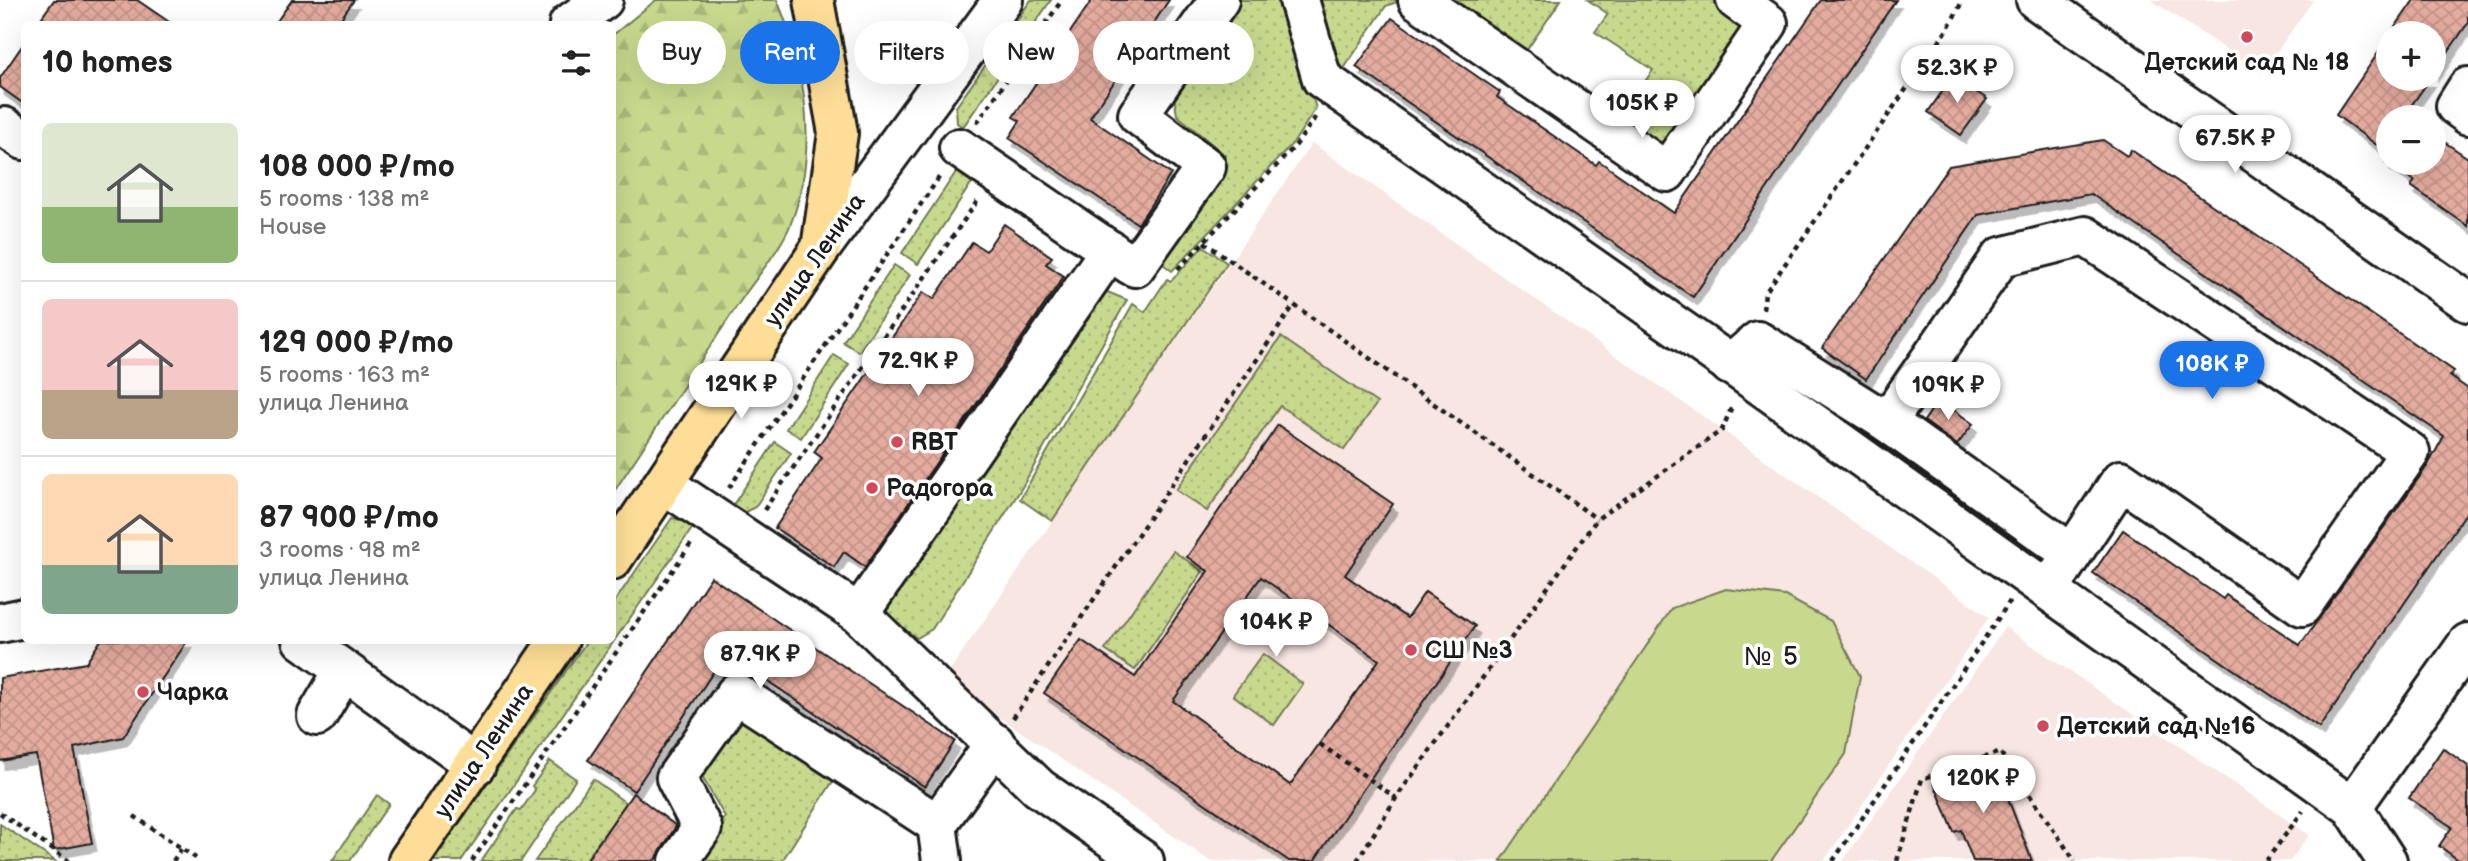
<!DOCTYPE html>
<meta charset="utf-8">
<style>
body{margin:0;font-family:"Balsamiq Sans",sans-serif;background:#f2f2f2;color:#222;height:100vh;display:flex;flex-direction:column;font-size:26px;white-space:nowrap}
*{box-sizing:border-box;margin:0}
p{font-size:23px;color:#767676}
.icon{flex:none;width:38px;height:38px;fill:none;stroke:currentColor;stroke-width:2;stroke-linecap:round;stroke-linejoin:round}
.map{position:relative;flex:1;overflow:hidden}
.drawer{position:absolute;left:21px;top:21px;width:595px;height:623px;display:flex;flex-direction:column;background:#fff;border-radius:10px;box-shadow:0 7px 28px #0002}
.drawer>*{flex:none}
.top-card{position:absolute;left:637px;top:21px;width:665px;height:63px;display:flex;gap:14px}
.fabs{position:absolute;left:2376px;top:21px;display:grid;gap:14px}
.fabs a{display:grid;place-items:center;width:70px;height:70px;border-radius:50%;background:#fff;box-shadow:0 7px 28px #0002;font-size:35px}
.price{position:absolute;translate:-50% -60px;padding:0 16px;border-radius:24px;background:#fff;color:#222;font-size:23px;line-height:46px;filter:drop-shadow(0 2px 4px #0008)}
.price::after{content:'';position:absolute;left:50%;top:42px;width:21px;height:16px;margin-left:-10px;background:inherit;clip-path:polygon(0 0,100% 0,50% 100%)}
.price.active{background:#1a73e8;color:#fff}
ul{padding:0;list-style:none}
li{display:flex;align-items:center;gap:21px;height:175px;padding:0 21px}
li+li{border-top:2px solid #e0e0e0}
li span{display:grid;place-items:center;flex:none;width:196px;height:140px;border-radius:10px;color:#555}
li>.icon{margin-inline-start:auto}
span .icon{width:84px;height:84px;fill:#fffc;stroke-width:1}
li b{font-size:30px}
h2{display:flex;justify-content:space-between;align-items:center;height:84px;padding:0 21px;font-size:30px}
.tag{padding:0 24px;border-radius:32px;background:#fff;box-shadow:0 7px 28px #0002;font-size:24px;line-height:63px}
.tag.active{background:#1a73e8;color:#fff}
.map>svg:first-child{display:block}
.built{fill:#f7e6e2}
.grass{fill:url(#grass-dots);stroke:#727a55;stroke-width:2}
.forest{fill:url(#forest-firs);stroke:#727a55;stroke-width:2}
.pitch{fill:#c8d98e;stroke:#727a55;stroke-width:2}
.building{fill:url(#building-cross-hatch);stroke:#1c1c1c;stroke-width:2;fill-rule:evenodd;filter:url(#shadow)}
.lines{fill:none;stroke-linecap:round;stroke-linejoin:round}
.minor-casing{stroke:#1c1c1c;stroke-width:44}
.major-casing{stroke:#1c1c1c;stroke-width:44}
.path{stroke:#1c1c1c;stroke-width:4.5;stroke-dasharray:5 5;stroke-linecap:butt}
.minor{stroke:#fff;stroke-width:38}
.major{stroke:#fede96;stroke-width:38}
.poi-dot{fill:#d1495b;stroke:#fff;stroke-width:2.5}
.labels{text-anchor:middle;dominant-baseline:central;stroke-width:7;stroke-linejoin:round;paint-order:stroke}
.poi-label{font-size:24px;font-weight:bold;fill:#1c1c1c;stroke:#fff;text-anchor:start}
.street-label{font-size:24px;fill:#1c1c1c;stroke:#fff}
.neighbourhood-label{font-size:26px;letter-spacing:2px;fill:#1c1c1c;stroke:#fff}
</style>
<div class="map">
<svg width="2468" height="861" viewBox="0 0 2468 861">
<defs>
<pattern id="grass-dots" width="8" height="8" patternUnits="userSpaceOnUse" patternTransform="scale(1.75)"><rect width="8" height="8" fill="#c8d98e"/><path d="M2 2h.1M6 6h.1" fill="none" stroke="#abba7a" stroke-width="1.8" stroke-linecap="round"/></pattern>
<pattern id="forest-firs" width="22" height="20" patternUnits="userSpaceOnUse" patternTransform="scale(1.75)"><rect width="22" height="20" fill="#c8d98e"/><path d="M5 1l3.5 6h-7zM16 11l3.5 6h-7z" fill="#abba7a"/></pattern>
<pattern id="building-cross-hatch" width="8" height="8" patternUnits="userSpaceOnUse" patternTransform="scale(1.75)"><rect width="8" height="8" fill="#e4ab9f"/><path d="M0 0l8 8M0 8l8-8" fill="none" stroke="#c39388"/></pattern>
<filter id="shadow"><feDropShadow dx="4.5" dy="8" stdDeviation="0" flood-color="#0004"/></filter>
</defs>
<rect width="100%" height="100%" fill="#fff"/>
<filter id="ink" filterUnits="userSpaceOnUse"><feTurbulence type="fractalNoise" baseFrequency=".0143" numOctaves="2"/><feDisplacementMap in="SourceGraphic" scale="14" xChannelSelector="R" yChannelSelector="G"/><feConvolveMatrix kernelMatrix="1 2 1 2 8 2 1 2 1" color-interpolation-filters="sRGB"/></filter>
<g filter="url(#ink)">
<g class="built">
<polygon points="2151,0 2313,0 2262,73"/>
<polygon points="1312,143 1989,617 1824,861 1210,861 944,679"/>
<polygon points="2005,627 2309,835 2290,861 1843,861"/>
</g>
<g class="grass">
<polygon points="1031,0 1051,0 963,127 957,123 956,107"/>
<polygon points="1229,0 1287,0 1295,47 1316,108 1294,142 1172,271 1159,261 1164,246 1226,156 1177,115 1172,84"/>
<polygon points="1307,0 1402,0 1386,6 1339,76"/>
<polygon points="1440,0 1561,0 1522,57"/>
<polygon points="1588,0 1721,0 1745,32 1676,142 1660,145 1618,120 1653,70 1595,32 1608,14"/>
<polygon points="958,169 974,179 918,264 902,253"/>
<polygon points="1203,246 1227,263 1052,521 1020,499 1133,304 1145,312 1167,279 1171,281"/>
<polygon points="894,265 910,275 859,352 843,342"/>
<polygon points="1095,287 1127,300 1021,489 932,629 917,638 873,608"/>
<polygon points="1281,337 1377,403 1344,450 1280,406 1207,511 1176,490"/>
<polygon points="834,355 849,364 801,438 786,429"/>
<polygon points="775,442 791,453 755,507 745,512 733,505"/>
<polygon points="672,518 696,523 461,861 433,861 587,641 612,640 613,604"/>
<polygon points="1173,551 1203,571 1135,670 1105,650"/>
<polygon points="1263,654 1303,684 1274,725 1233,695"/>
<polygon points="749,719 835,778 782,861 695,861 725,817 698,770 730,721"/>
<polygon points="550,761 576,779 521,861 481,861 517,809 521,810 535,790 532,786"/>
<polygon points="593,779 626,803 585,861 535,861"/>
<polygon points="377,795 389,804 350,861 332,861"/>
<polygon points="0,824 55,861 0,861"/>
</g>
<path class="forest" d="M656 0H777C806 68 819 151 791 223 782 248 754 280 739 303 697 366 655 430 613 493V35Z"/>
<polygon class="pitch" points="1726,589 1785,596 1831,621 1860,676 1846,754 1771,861 1501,861 1672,608"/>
<g class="building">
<polygon points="54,0 137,0 172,24 37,24"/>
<polygon points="292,0 354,0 337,24 275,24"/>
<polygon points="1092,0 1169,0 1090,118 1171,174 1138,224 1009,138 1020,121 1013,117"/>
<polygon points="1821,0 1896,0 1693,297 1356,67 1392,18 1500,92 1497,97 1596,165 1599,161 1674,213"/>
<polygon points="2414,0 2468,0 2468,23 2434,72 2434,33 2391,33"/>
<polygon points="2389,37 2389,79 2430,79 2403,117 2389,117 2389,154 2336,115"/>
<polygon points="24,43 24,104 0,87 0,78"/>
<polygon points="1953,76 1987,99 1961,135 1928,112"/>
<polygon points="2434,135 2468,158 2468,226 2411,186 2415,181 2387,163 2434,163"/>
<polygon points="2103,140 2127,156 2131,150 2231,218 2454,371 2450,376 2468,389 2468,510 2319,728 2093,573 2123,530 2223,599 2226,595 2300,645 2428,465 2444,436 2091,194 1978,215 1866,379 1822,348 1949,166"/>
<polygon points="1004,224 1052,257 1046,264 1064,276 865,567 844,552 834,567 775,528 822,458 814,452 923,292 934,299 972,242 986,251"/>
<polygon points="1939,399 1973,424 1957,445 1924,421"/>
<path d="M1278 425 1393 504 1345 575 1407 618 1425 592 1475 626 1314 861H1289L1044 693 1081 640 1135 677 1208 571 1187 557ZM1261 577 1379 660 1290 785 1173 701Z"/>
<polygon points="711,577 955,741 925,787 726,653 634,791 588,760"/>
<polygon points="101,640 188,640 123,737 74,748 92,843 54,850 36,755 0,761 0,678 86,663"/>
<polygon points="2443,748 2468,766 2468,861 2460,861 2439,846 2452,827 2409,798"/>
<polygon points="1993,760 2032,861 1973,861 1961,830 1954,832 1934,783"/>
<polygon points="633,793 676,826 659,854 654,861 586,861"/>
</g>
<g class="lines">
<g class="minor-casing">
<g id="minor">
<polyline points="1299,0 1322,79 1746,375 2352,807 2387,861"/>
<polyline points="1418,0 1667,172 1768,23 1736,0"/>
<polyline points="2036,0 2468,302"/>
<polyline points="569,24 603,0"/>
<polyline points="2468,87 2456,106 2468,115"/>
<polyline points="4,127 24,140"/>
<polyline points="959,148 1131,265"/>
<polyline points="821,248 1003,0"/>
<polyline points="1135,267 1206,167 1138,115 1219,0"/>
<polyline points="1730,365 1758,341 1887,422 2001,257 2085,236 2410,452 2302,606 2121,480 2049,589"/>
<polyline points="1887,422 2072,554"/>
<polyline points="664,484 859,614 1039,788 1144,861"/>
<polyline points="859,614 1110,250"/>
<polyline points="0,623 24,618"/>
<polyline points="302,640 476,765"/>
<polyline points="317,716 343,672"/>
<polyline points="2352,807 2468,643"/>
<polyline points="937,824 942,861"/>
<polyline points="679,861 702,828 676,778 736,693 937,824 995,743"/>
</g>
</g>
<g class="major-casing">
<g id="major">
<polyline points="612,560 821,248 838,133 814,0"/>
<polyline points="408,861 559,640"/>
</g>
</g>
<g class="path">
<polyline points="977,123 1062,0"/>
<polyline points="1204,242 1294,305"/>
<polyline points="1178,269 1296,145 1317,115"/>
<polyline points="1763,309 1765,293 1947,30 1963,0"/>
<polyline points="729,488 940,176"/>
<polyline points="764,510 978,200"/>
<polyline points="1013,718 1294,305 1597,519"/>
<polyline points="1320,744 1396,798"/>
<polyline points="0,813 69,861"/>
<polyline points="134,816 200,861"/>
<polyline points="173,861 181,849"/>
<polyline points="472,861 693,541"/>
<polyline points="1357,861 1396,798 1597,519 1722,430 1733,404"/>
<polyline points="1833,861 2010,601"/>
<polyline points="1897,861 1922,779 2000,752 2075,861"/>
<polyline points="2266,861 2303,811"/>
</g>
<use href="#minor" class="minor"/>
<use href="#major" class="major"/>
</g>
</g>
<g class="poi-dot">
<circle cx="2247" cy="37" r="7"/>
<circle cx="897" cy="442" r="7"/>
<circle cx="872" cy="488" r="7"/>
<circle cx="1411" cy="650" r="7"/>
<circle cx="143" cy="692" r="7"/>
<circle cx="2043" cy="726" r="7"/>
</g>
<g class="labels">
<g class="poi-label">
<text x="2247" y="62" text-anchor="middle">Детский сад № 18</text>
<text x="911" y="442">RBT</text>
<text x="886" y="488">Радогора</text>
<text x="1425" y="650">СШ №3</text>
<text x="157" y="692">Чарка</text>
<text x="2057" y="726">Детский сад №16</text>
</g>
<g class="street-label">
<text transform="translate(815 260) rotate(-55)">улица Ленина</text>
<text transform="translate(484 751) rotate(-56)">улица Ленина</text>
</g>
<g class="neighbourhood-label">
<text x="1772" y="657">№ 5</text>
</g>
</g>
</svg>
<div class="fabs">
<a>+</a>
<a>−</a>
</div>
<b class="price" style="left:1957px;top:105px">52.3K ₽</b>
<b class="price" style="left:1642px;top:140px">105K ₽</b>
<b class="price" style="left:2235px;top:175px">67.5K ₽</b>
<b class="price" style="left:918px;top:398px">72.9K ₽</b>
<b class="price active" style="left:2212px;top:401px">108K ₽</b>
<b class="price" style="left:741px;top:421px">129K ₽</b>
<b class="price" style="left:1948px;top:422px">109K ₽</b>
<b class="price" style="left:1276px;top:659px">104K ₽</b>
<b class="price" style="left:760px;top:691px">87.9K ₽</b>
<b class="price" style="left:1983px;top:815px">120K ₽</b>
<div class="top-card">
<a class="tag">Buy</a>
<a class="tag active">Rent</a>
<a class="tag">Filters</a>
<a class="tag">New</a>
<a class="tag">Apartment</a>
</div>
<section class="drawer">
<h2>10 homes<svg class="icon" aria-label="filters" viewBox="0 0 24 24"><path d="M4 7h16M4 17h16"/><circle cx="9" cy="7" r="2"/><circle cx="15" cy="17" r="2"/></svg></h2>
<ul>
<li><span style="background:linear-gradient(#dfe7d0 60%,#8fb573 0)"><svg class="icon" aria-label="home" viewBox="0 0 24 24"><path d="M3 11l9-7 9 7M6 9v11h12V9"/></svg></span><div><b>108 000 ₽/mo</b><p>5 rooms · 138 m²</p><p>House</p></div></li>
<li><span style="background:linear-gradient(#f6c9c9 65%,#b9a48a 0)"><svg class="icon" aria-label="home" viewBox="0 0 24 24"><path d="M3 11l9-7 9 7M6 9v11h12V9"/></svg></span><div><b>129 000 ₽/mo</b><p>5 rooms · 163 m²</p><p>улица Ленина</p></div></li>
<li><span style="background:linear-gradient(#ffd9b3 65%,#7fa58c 0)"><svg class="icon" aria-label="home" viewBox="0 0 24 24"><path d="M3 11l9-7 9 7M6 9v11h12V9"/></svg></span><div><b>87 900 ₽/mo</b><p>3 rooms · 98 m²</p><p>улица Ленина</p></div></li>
</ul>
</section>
</div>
